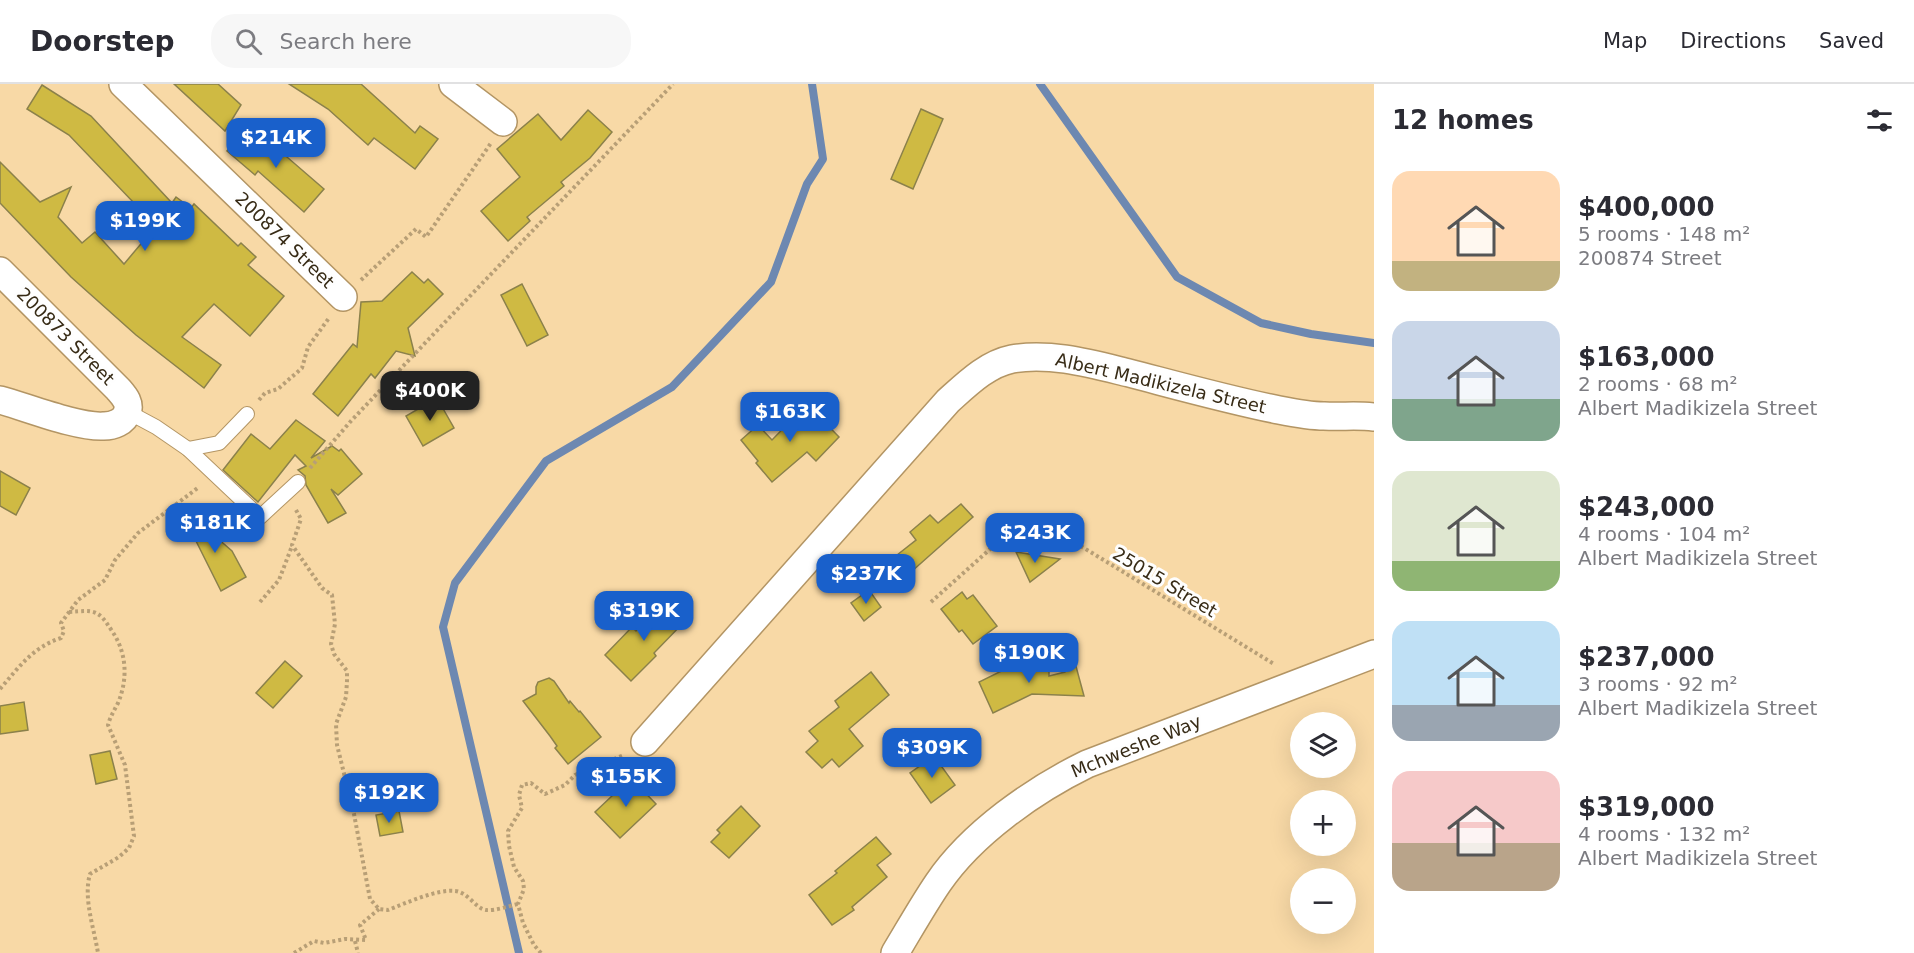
<!DOCTYPE html>
<meta charset="utf-8">
<style>
body{margin:0;font-family:"DejaVu Sans",sans-serif;background:#f7f7f7;color:#2b2b33;height:100vh;display:flex;flex-direction:column;font-size:22px;white-space:nowrap}
*{box-sizing:border-box;margin:0}
p{font-size:20px;color:#7c7c81}
.icon{flex:none;width:33px;height:33px;fill:none;stroke:currentColor;stroke-width:2;stroke-linecap:round;stroke-linejoin:round}
.map{position:relative;flex:1;overflow:hidden}
.panel{display:flex;flex-direction:column;background:#fff;width:540px}
.panel>*{flex:none}
.buttons{position:absolute;left:1290px;top:628px;display:grid;gap:12px}
.buttons a{display:grid;place-items:center;width:66px;height:66px;border-radius:50%;background:#fff;box-shadow:0 6px 24px #0002;font-size:30px}
.price{position:absolute;translate:-50% -51px;padding:0 14px;border-radius:12px;background:#1960cb;color:#fff;font-size:20px;line-height:39px;filter:drop-shadow(0 2px 3px #0008)}
.price::after{content:'';position:absolute;left:50%;top:36px;width:18px;height:14px;margin-left:-9px;background:inherit;clip-path:polygon(0 0,100% 0,50% 100%)}
.price.active{background:#222;color:#fff}
ul{padding:0;list-style:none}
li{display:flex;align-items:center;gap:18px;height:150px;padding:0 18px}
li span{display:grid;place-items:center;flex:none;width:168px;height:120px;border-radius:18px;color:#555}
li>.icon{margin-inline-start:auto}
span .icon{width:72px;height:72px;fill:#fffc;stroke-width:1}
li b{font-size:26px}
h2{display:flex;justify-content:space-between;align-items:center;height:72px;padding:0 18px;font-size:26px}
header{display:flex;align-items:center;gap:36px;box-sizing:border-box;height:84px;padding:0 30px;background:#fff;border-bottom:2px solid #e1e1e2}
header strong{font-size:28px}
nav{display:flex;gap:33px;margin-inline-start:auto;font-size:21px}
.search{width:420px;height:54px;background:#f7f7f7;display:flex;align-items:center;gap:15px;box-sizing:border-box;padding:0 21px;border-radius:24px;color:#7c7c81;font-size:22px}
main{display:flex;flex:1;min-height:0}
.map>svg:first-child{display:block}
.lines{fill:none;stroke-linecap:round;stroke-linejoin:round}
.stream{stroke:#6d88b1;stroke-width:8}
.building{fill:#cfba43;stroke:#8b814b;stroke-width:1.5}
.service-casing{stroke:#b39564;stroke-width:16}
.minor-casing{stroke:#b39564;stroke-width:30}
.path{stroke:#b89f76;stroke-width:4;stroke-dasharray:3 3;stroke-linecap:butt}
.service{stroke:#fff;stroke-width:14}
.minor{stroke:#fff;stroke-width:27}
.labels{text-anchor:middle;dominant-baseline:central;stroke-width:6;stroke-linejoin:round;paint-order:stroke}
.street-label{font-size:18px;fill:#372b16;stroke:#fefefe}
</style>
<header>
<strong>Doorstep</strong>
<div class="search"><svg class="icon" aria-label="search" viewBox="0 0 24 24"><circle cx="10" cy="10" r="6"/><path d="M15 15l6 6"/></svg>Search here</div>
<nav><a>Map</a><a>Directions</a><a>Saved</a></nav>
</header>
<main>
<div class="map">
<svg width="1374" height="869" viewBox="0 0 1374 869">
<rect width="100%" height="100%" fill="#f8d9a6"/>
<g class="lines">
<g class="stream">
<polyline points="1040,0 1177,193 1261,239 1311,250 1374,259"/>
<polyline points="519,869 443,543 455,499 546,377 672,303 771,198 807,100 823,75 812,0"/>
</g>
</g>
<g class="building">
<polygon points="174,0 218,0 241,21 225,47"/>
<polygon points="289,0 361,0 415,49 420,42 438,55 415,85 374,54 368,61 328,25"/>
<polygon points="42,1 91,32 172,119 176,113 191,124 194,120 238,162 241,159 256,173 248,181 284,212 250,252 214,220 182,253 221,281 204,304 136,251 71,193 0,119 0,78 40,118 71,103 58,133 82,159 95,148 124,180 156,142 69,51 27,25"/>
<polygon points="921,25 943,35 913,105 891,95"/>
<polygon points="588,26 612,48 590,74 561,98 564,102 527,133 530,137 508,157 481,127 520,93 497,65 538,30 561,56"/>
<polygon points="247,44 263,57 265,54 324,105 304,128 258,87 255,91 227,67"/>
<polygon points="412,188 424,199 428,195 443,210 408,244 415,272 396,267 375,294 371,290 338,332 313,310 353,260 357,263 361,218 382,217"/>
<polygon points="522,200 548,251 527,262 501,211"/>
<polygon points="437,314 454,344 423,362 406,332"/>
<polygon points="807,320 839,353 816,377 807,368 772,398 756,379 758,377 741,356 758,341 772,356"/>
<polygon points="296,336 325,357 311,374 332,362 339,367 341,365 362,390 338,411 331,405 346,429 328,439 306,401 305,392 298,386 306,382 295,371 258,418 223,386 251,350 270,365"/>
<polygon points="0,387 30,404 16,431 0,422"/>
<polygon points="177,419 232,467 246,493 221,507"/>
<polygon points="961,420 973,433 911,488 897,471 916,456 910,448 930,431 938,439"/>
<polygon points="1016,468 1060,475 1030,498"/>
<polygon points="869,506 881,523 864,537 851,519"/>
<polygon points="962,508 967,515 973,511 997,542 973,560 962,546 959,548 941,525"/>
<polygon points="666,518 685,537 654,569 656,572 631,597 605,571 632,543 636,547"/>
<polygon points="1074,575 1084,612 1032,610 993,629 979,598 1022,577 1049,578 1049,592 1065,588"/>
<polygon points="285,577 302,592 273,624 256,609"/>
<polygon points="871,588 889,611 849,645 863,662 839,683 832,675 822,684 806,668 818,657 809,647 839,623 835,617"/>
<polygon points="549,594 554,597 569,619 570,617 579,628 580,627 601,653 568,680 555,664 557,662 550,652 523,617 536,610 536,603 538,598"/>
<polygon points="24,618 28,646 0,650 0,622"/>
<polygon points="110,667 117,695 96,700 90,671"/>
<polygon points="934,672 955,701 931,719 910,689"/>
<polygon points="631,694 656,720 620,754 595,728"/>
<polygon points="741,722 760,742 729,774 711,758 720,749 717,746"/>
<polygon points="399,727 403,748 380,752 376,731"/>
<polygon points="876,753 891,770 877,781 887,793 852,823 854,826 832,841 809,811 837,789 835,787"/>
</g>
<g class="lines">
<g class="service-casing">
<g id="service">
<polyline points="128,328 156,343 188,365 260,433 298,398"/>
<polyline points="188,365 219,359 247,330"/>
</g>
</g>
<g class="minor-casing">
<g id="minor">
<polyline points="123,0 343,213"/>
<polyline points="453,0 503,38"/>
<path d="M0 187 118 305C124 312 131 319 127 329 124 338 113 342 104 342 79 344 26 323 0 316"/>
<path d="M645 658 948 317C967 300 987 280 1012 275 1050 268 1092 280 1129 289 1179 302 1229 316 1279 326 1294 329 1309 332 1324 332 1341 333 1357 331 1374 333"/>
<path d="M895 869C909 846 923 821 938 799 972 749 1034 706 1087 680L1374 570"/>
</g>
</g>
<g class="path">
<polyline points="361,196 416,145 426,153 491,59"/>
<polyline points="259,316 265,309 278,305 302,284 308,263 329,234"/>
<polyline points="310,384 351,337 427,257 673,0"/>
<path d="M296 426 301 435 292 461 322 504 332 511 335 540 331 560 334 570 347 587V597L346 613 336 640 337 661 354 730 370 815 379 825 388 826C406 819 437 805 455 807 468 808 476 825 486 826 495 827 509 822 518 820"/>
<polyline points="260,518 279,496 292,462"/>
<polyline points="931,518 1018,440 1043,439 1274,580"/>
<path d="M69 528C95 526 98 525 112 547 127 569 128 595 118 619 114 627 110 633 108 641L125 681 134 752 129 764 119 773 90 790C83 814 94 844 98 869"/>
<path d="M0 605C19 583 33 563 61 554L64 547 61 539 78 516 105 496 115 476 138 449 199 403"/>
<polyline points="355,857 358,869"/>
<polyline points="294,869 314,857 324,859 345,855 366,856 360,841 379,825"/>
<polyline points="541,869 534,861 523,839 518,820 524,805 523,797 514,783 509,762 508,747 522,724 519,711 522,701 531,699 545,710 565,701 575,691 624,671"/>
</g>
<use href="#service" class="service"/>
<use href="#minor" class="minor"/>
</g>
<g class="labels">
<g class="street-label">
<text transform="translate(285 156) rotate(44)">200874 Street</text>
<text transform="translate(66 252) rotate(45)">200873 Street</text>
<text transform="translate(1161 299) rotate(13)">Albert Madikizela Street</text>
<text transform="translate(1165 498) rotate(31)">25015 Street</text>
<text transform="translate(1136 662) rotate(-22)">Mchweshe Way</text>
</g>
</g>
</svg>
<div class="buttons">
<a><svg class="icon" aria-label="layers" viewBox="0 0 24 24"><path d="M12 4l9 5-9 5-9-5zM3 14l9 5 9-5"/></svg></a>
<a>+</a>
<a>−</a>
</div>
<b class="price" style="left:276px;top:85px">$214K</b>
<b class="price" style="left:145px;top:168px">$199K</b>
<b class="price active" style="left:430px;top:338px">$400K</b>
<b class="price" style="left:790px;top:359px">$163K</b>
<b class="price" style="left:215px;top:470px">$181K</b>
<b class="price" style="left:1035px;top:480px">$243K</b>
<b class="price" style="left:866px;top:521px">$237K</b>
<b class="price" style="left:644px;top:558px">$319K</b>
<b class="price" style="left:1029px;top:600px">$190K</b>
<b class="price" style="left:932px;top:695px">$309K</b>
<b class="price" style="left:626px;top:724px">$155K</b>
<b class="price" style="left:389px;top:740px">$192K</b>
</div>
<section class="panel">
<h2>12 homes<svg class="icon" aria-label="filters" viewBox="0 0 24 24"><path d="M4 7h16M4 17h16"/><circle cx="9" cy="7" r="2"/><circle cx="15" cy="17" r="2"/></svg></h2>
<ul>
<li><span style="background:linear-gradient(#ffd9b3 75%,#c2b280 0)"><svg class="icon" aria-label="home" viewBox="0 0 24 24"><path d="M3 11l9-7 9 7M6 9v11h12V9"/></svg></span><div><b>$400,000</b><p>5 rooms · 148 m²</p><p>200874 Street</p></div></li>
<li><span style="background:linear-gradient(#c9d6e8 65%,#7fa58c 0)"><svg class="icon" aria-label="home" viewBox="0 0 24 24"><path d="M3 11l9-7 9 7M6 9v11h12V9"/></svg></span><div><b>$163,000</b><p>2 rooms · 68 m²</p><p>Albert Madikizela Street</p></div></li>
<li><span style="background:linear-gradient(#dfe7d0 75%,#8fb573 0)"><svg class="icon" aria-label="home" viewBox="0 0 24 24"><path d="M3 11l9-7 9 7M6 9v11h12V9"/></svg></span><div><b>$243,000</b><p>4 rooms · 104 m²</p><p>Albert Madikizela Street</p></div></li>
<li><span style="background:linear-gradient(#bfe0f5 70%,#9aa5b1 0)"><svg class="icon" aria-label="home" viewBox="0 0 24 24"><path d="M3 11l9-7 9 7M6 9v11h12V9"/></svg></span><div><b>$237,000</b><p>3 rooms · 92 m²</p><p>Albert Madikizela Street</p></div></li>
<li><span style="background:linear-gradient(#f6c9c9 60%,#b9a48a 0)"><svg class="icon" aria-label="home" viewBox="0 0 24 24"><path d="M3 11l9-7 9 7M6 9v11h12V9"/></svg></span><div><b>$319,000</b><p>4 rooms · 132 m²</p><p>Albert Madikizela Street</p></div></li>
</ul>
</section>
</main>
